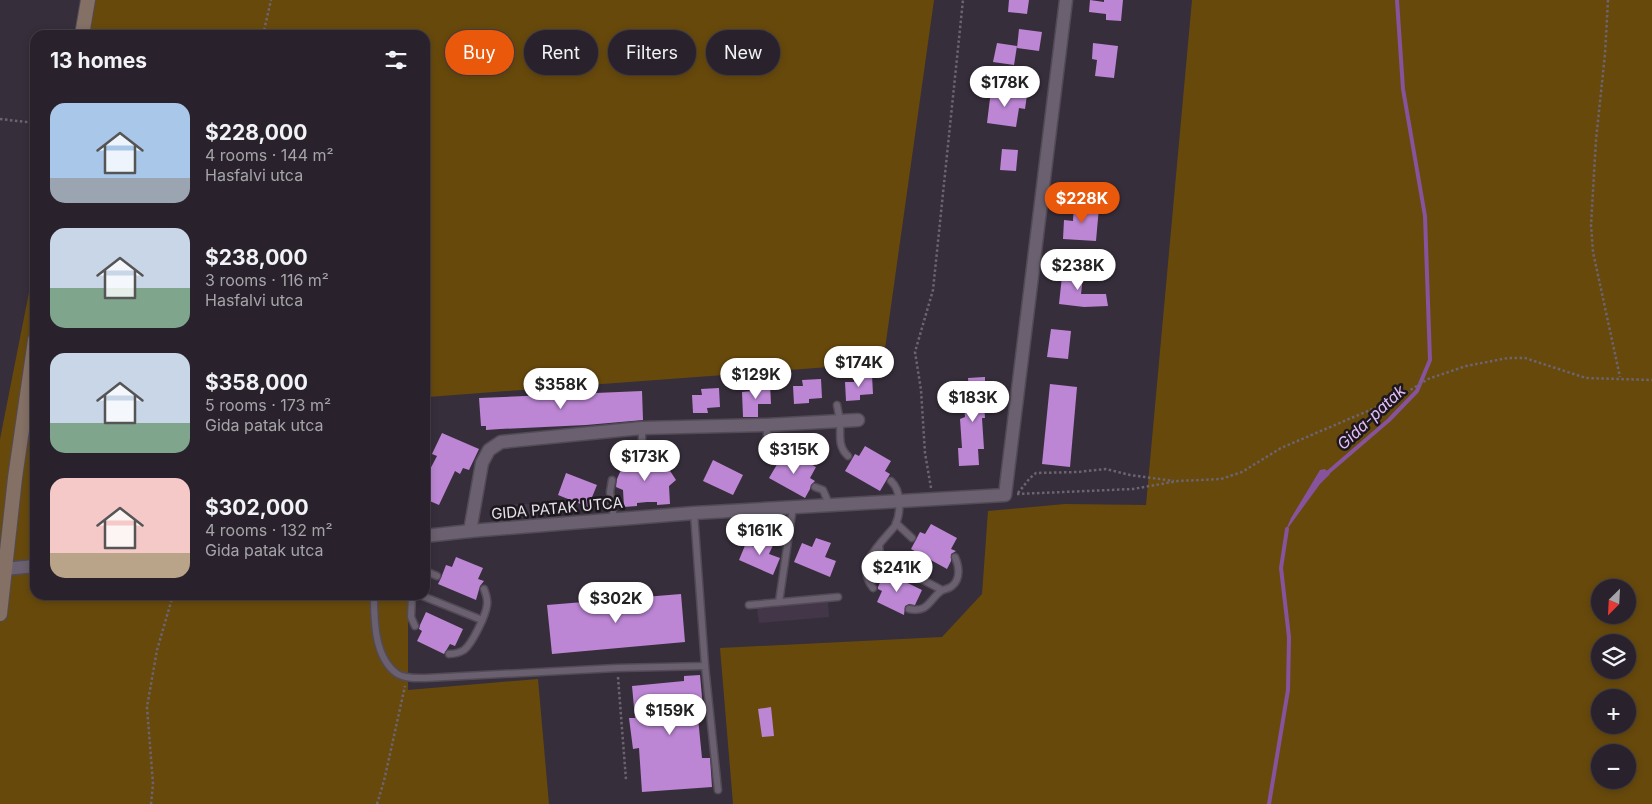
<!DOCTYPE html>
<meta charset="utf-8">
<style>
body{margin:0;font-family:Inter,sans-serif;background:#352f38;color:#f1f3f6;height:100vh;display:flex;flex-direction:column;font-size:19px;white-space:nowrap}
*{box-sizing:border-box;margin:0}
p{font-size:16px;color:#a5a4a9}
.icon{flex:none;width:28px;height:28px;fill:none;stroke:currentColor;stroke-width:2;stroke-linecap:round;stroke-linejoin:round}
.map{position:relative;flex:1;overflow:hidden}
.details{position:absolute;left:30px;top:30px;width:400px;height:570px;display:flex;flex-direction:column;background:#29222c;border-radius:15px;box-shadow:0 2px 8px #0003,0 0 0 1px #453f48}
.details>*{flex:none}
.banner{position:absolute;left:445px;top:30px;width:475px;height:45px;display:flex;gap:10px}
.needle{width:32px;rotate:204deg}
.tools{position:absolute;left:1591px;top:579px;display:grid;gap:10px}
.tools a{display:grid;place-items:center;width:45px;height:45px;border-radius:50%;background:#29222c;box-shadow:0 2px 8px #0003,0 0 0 1px #453f48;font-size:25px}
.price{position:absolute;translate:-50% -42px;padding:0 11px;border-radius:18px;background:#fff;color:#222;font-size:16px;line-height:32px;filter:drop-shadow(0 1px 2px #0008)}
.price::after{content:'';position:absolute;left:50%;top:30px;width:15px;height:11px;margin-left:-8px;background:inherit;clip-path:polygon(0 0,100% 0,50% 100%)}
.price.current{background:#ea580c;color:#fff}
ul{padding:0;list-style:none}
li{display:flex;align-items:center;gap:15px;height:125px;padding:0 20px}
li span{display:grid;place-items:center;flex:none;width:140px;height:100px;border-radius:15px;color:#555}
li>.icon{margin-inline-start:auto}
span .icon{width:60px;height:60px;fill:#fffc;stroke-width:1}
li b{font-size:21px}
h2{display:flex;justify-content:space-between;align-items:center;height:60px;padding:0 20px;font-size:21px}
.pill{padding:0 18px;border-radius:22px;background:#29222c;box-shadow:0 2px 8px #0003,0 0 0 1px #453f48;font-size:18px;line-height:45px}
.pill.current{background:#ea580c;color:#fff}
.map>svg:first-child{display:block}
.built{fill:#423648}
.green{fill:#67490c;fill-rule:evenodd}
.water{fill:#87539d}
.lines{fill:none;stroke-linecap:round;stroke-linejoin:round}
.stream{stroke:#87539d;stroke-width:4}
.building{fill:#bc86d4}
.service-casing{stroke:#524b56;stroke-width:9}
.minor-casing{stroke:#524b56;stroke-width:15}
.secondary-casing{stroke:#524b56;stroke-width:16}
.path{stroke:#6c6470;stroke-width:2.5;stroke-dasharray:2.5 2.5;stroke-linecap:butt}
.service{stroke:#6a606f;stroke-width:6}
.minor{stroke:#6a606f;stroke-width:12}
.secondary{stroke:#847065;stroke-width:14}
.labels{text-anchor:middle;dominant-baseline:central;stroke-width:5;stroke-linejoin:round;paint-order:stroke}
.street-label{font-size:15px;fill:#e6e1e9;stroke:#1c181e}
.water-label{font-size:16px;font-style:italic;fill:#e5bcf8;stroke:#1c181e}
</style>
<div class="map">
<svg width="1652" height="804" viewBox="0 0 1652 804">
<rect width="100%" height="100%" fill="#372e3b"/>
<g class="built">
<rect x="514" y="504" width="23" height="14"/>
<polygon points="828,602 829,617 759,623 757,608"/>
</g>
<g class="green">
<polygon points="87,0 934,0 883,363 428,397 425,408 425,35 80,35"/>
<path d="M1192 0H1652V804H733L720 648 942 637 982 594 988 511 1065 504 1146 505ZM1600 588H1628V615H1600ZM1600 642H1628V670H1600ZM1600 698H1628V725H1600ZM1600 752H1628V780H1600Z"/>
<polygon points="35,262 35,595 408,595 408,690 538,679 549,804 0,804 0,439"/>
</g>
<polygon class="water" points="1325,469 1330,474 1320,484 1285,532 1291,518 1320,470"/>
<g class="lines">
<g class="stream">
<polyline points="1325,475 1389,420 1417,391 1430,360 1425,216 1403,89 1397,0"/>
<polyline points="1269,804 1288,690 1289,637 1281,568 1287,529"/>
</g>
</g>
<g class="building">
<polygon points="1009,0 1029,0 1027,14 1008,12"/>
<polygon points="1090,0 1104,2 1104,0 1123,0 1121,21 1106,20 1106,14 1089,12"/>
<polygon points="1019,29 1042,32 1039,51 1017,48"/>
<polygon points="997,43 1017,46 1014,65 993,62"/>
<polygon points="1093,43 1118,46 1114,78 1095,76 1097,60 1092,59"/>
<polygon points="991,90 1027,95 1025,109 1019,108 1016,127 987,123"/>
<polygon points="1002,149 1018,150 1016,171 1000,170"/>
<polygon points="1074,205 1099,207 1096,241 1063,239 1064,220 1073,221"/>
<polygon points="1063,267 1084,269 1081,294 1106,294 1108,306 1084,307 1059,304"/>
<polygon points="1051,329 1071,331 1068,359 1047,357"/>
<polygon points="872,375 873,394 860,395 860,400 846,401 845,382 854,382 854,376"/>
<polygon points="985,377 985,387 983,387 985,418 982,418 984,449 978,449 979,465 959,466 958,448 962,448 960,419 965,417 963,391 969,391 968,378"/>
<polygon points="821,379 822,398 809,399 809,403 794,404 793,386 803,386 802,380"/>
<polygon points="770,384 771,404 758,404 758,417 743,417 742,392 752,391 751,385"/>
<polygon points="1050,384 1077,387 1070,467 1042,464"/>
<polygon points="719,388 720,407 707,408 708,413 693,413 692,395 702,395 701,389"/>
<polygon points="642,391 643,420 586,425 500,429 486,430 486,426 481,426 479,398"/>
<polygon points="442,433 479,449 469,470 463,468 460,474 455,471 439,505 425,499 425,474 427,475 437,456 432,454"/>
<polygon points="865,446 891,461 885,471 890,474 880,491 845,471 855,454 859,456"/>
<polygon points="790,453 816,467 810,478 815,481 811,485 810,489 805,498 769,478 779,461 784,464"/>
<polygon points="661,457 676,480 669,486 670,504 657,505 657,502 647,502 637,503 637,506 624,507 623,490 616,487 617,479 626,458 633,464 643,459 653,463"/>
<polygon points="713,460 743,475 733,495 703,481"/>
<polygon points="566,473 597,485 588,507 558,495"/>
<polygon points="931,524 957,538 951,549 956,551 951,554 951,561 947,569 911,549 920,532 925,534"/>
<polygon points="759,536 774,543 769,554 780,558 773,575 739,560 746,543 754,547"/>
<polygon points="816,538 831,543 825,557 836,561 830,577 794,562 802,543 812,547"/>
<polygon points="456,557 483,568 478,579 484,581 480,586 476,600 438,584 441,578 446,565 452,567"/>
<polygon points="885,572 922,590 915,605 909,604 905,606 904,615 877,602 882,591 878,589 878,587"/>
<polygon points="681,594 685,642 552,654 547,605"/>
<polygon points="426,612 463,629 455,646 450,644 444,654 417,641 422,631 419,629 420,625"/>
<polygon points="700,675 703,708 697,708 702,758 710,758 712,787 642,792 639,748 633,749 629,718 635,718 632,686 684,681 684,676"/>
<polygon points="771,707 774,736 762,737 758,709"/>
</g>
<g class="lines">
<g class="service-casing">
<g id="service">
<path d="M837 405C838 410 839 416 840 421 841 434 837 446 848 456"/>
<polyline points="767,425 767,452 774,461"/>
<polyline points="642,450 650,457"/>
<polyline points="634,459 642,450 642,428"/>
<polyline points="612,480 610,492 614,520"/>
<polyline points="815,487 823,490 829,504"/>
<polyline points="694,513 705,666 718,790"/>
<polyline points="896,523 912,538"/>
<polyline points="879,546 880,554 885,560 942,590"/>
<polyline points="425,571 437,576"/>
<path d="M873 588C854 565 881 543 895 526 901 513 902 491 891 481"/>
<path d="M374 595C374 619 374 656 396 673 404 679 417 678 426 678L617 668 705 666"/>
<polyline points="412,595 411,617 415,626"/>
<polyline points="420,595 482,620"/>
<polyline points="779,602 793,507"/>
<polyline points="749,605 838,597"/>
<path d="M909 609C928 613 929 600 941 591 944 589 949 589 952 586 961 579 959 566 955 557"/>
<path d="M449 654C454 654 459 653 464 650 472 644 486 615 487 605 488 599 486 594 484 589"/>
</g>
</g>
<g class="minor-casing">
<g id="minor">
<polyline points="470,531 482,463 489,450 501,442 642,428 767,425 858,420"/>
<polyline points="425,536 470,531 694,513 1005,495 1066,0"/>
<polyline points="4,569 35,566"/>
</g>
</g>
<g class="secondary-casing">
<g id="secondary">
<polyline points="82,35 88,0"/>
<polyline points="0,614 15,478 35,340"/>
</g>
</g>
<g class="path">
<polyline points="1608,0 1605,54 1596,140 1591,225 1593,252 1620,377"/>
<polyline points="263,35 271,0"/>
<polyline points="0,119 35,123"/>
<polyline points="931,488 925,453 921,390 915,352 933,290 963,0"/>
<polyline points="1018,493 1030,478 1036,473 1078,472 1106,469 1130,475 1174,481"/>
<polyline points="1017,494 1133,489 1178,481 1221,479 1242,472 1281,448 1396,399 1428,379 1466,366 1508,358 1525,358 1586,378 1652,380"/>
<polyline points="618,677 626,780"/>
<polyline points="151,804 153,784 147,707 157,650 173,595"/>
<polyline points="377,804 384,781 405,686"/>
</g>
<use href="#service" class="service"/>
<use href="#minor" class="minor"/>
<use href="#secondary" class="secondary"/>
</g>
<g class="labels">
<g class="street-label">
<text transform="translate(557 508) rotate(-5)">GIDA PATAK UTCA</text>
</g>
<g class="water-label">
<text transform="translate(1371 417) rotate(-43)">Gida-patak</text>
</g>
</g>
</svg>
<div class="tools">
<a><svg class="needle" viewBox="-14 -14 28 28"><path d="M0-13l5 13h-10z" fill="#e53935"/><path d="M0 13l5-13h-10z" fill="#a5a4a9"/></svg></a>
<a><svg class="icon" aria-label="layers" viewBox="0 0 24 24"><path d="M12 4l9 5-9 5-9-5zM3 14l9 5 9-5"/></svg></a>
<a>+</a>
<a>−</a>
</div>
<b class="price" style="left:1005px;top:108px">$178K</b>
<b class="price current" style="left:1082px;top:224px">$228K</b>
<b class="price" style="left:1078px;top:291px">$238K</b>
<b class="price" style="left:859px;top:388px">$174K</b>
<b class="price" style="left:756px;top:400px">$129K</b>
<b class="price" style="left:561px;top:410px">$358K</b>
<b class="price" style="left:973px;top:423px">$183K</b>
<b class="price" style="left:794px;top:475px">$315K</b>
<b class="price" style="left:645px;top:482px">$173K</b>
<b class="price" style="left:760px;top:556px">$161K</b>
<b class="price" style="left:897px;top:593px">$241K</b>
<b class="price" style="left:616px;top:624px">$302K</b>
<b class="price" style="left:670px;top:736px">$159K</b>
<div class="banner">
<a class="pill current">Buy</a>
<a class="pill">Rent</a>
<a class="pill">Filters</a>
<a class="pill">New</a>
</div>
<section class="details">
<h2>13 homes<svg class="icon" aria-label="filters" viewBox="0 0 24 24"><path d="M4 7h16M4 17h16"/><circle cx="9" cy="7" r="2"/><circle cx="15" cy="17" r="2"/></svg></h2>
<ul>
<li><span style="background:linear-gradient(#a9c7e8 75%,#9aa5b1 0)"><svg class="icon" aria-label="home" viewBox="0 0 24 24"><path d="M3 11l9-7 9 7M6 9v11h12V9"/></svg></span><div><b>$228,000</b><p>4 rooms · 144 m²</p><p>Hasfalvi utca</p></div></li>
<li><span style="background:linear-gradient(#c9d6e8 60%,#7fa58c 0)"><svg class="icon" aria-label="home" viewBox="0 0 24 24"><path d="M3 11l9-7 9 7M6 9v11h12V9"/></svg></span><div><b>$238,000</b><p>3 rooms · 116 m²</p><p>Hasfalvi utca</p></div></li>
<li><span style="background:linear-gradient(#c9d6e8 70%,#7fa58c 0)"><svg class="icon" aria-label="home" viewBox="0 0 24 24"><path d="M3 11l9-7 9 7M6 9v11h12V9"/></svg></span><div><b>$358,000</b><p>5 rooms · 173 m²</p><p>Gida patak utca</p></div></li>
<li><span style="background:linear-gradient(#f6c9c9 75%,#b9a48a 0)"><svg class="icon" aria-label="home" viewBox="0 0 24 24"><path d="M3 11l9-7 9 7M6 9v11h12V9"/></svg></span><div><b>$302,000</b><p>4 rooms · 132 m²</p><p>Gida patak utca</p></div></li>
</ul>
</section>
</div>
